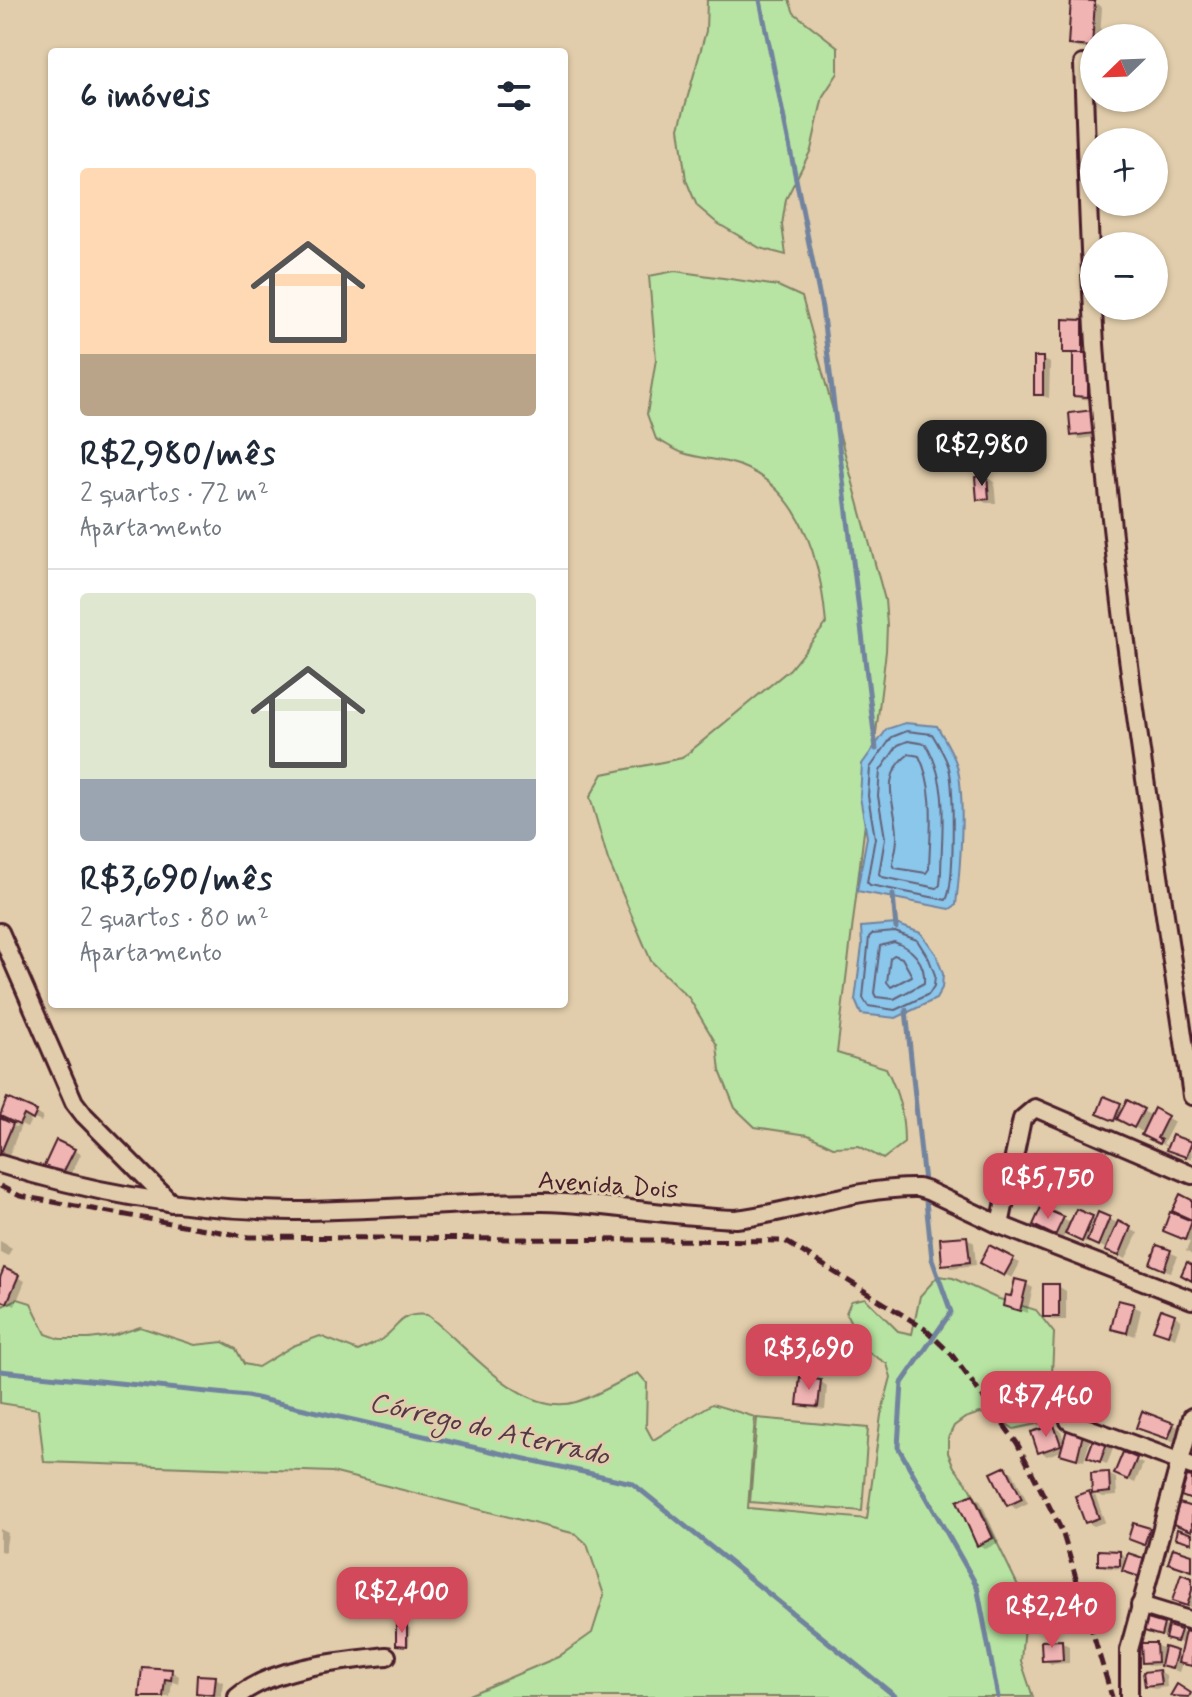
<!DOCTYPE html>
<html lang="pt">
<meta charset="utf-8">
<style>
body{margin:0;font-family:Mynerve,sans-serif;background:#f6f6f7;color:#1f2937;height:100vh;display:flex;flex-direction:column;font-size:30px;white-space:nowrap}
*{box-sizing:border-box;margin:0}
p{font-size:26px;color:#747a83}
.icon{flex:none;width:44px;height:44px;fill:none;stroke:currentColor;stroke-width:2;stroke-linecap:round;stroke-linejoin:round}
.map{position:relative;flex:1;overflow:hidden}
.details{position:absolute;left:48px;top:48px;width:520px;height:960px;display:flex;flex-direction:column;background:#fff;border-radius:8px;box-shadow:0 2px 6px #0004}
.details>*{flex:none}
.needle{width:52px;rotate:247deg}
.buttons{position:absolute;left:1080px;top:24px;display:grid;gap:16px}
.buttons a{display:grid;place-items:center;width:88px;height:88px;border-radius:50%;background:#fff;box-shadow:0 2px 6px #0004;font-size:40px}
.price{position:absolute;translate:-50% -68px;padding:0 18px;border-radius:16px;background:#d1495b;color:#fff;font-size:26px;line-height:52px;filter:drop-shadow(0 2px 4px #0008)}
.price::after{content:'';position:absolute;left:50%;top:48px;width:24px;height:18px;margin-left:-12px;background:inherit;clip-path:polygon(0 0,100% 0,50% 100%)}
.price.on{background:#222;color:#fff}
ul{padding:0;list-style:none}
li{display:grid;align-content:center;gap:16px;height:424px;padding:0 32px}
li+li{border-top:2px solid #e0e1e3}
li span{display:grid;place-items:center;height:248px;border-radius:8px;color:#555}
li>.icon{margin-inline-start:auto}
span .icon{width:144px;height:144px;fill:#fffc;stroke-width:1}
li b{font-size:34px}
h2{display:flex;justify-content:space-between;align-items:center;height:96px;padding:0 32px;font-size:34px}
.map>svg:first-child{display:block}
.green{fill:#b7e4a2;stroke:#808266;stroke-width:2}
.water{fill:#8bc6eb;stroke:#71839e;stroke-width:2}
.shadow{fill:#0003}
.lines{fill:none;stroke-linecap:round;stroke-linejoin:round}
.shore{stroke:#646278;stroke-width:2}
.stream{stroke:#71839e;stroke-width:5}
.building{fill:#f0b4b3;stroke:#4a1f2b;stroke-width:2}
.minor-casing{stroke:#4a1f2b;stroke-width:22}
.minor{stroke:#e1cdab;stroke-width:16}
.rail{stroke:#4a1f2b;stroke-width:5;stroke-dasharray:12 6;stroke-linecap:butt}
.labels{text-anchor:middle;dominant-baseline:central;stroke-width:6;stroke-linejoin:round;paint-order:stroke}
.street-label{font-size:26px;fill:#4a1f2b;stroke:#e1cdab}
.water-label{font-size:28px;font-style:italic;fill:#543848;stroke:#e1cdab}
</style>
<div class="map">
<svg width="1192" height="1697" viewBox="0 0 1192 1697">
<rect width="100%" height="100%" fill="#e1cdab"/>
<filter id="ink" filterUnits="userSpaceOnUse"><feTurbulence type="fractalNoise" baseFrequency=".0125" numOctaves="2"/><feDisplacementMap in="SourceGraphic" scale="16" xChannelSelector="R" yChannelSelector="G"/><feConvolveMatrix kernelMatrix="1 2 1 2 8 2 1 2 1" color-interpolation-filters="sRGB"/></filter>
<g filter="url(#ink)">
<g class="green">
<polygon points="707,0 789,0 794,13 838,47 838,73 823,96 811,150 786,199 782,225 786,255 760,248 717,223 697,206 686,180 679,128 706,31"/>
<path d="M675 271 778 286 802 297 885 600 887 625 886 651 837 1053 886 1068C899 1094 904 1114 904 1143L883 1159 859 1146 833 1147 808 1135 755 1127 735 1108 720 1071 717 1045 689 998 651 961 608 860 590 797 603 774 682 758 790 669 826 624C821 562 803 489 738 465 720 459 701 459 683 453 674 450 665 443 656 439L647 414 656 359 649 276Z"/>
<path d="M938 1276 953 1278 996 1298 1036 1310 1054 1333 1050 1413 1041 1423 1014 1429 993 1415 980 1413 965 1418 954 1426 948 1438V1453L954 1467 971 1489 1026 1602 1021 1661 1033 1697H464L558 1657 592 1633 604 1595 587 1544 576 1534 332 1472 44 1462 38 1409 0 1403V1307L18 1299 31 1303 46 1334 60 1339H89L113 1336 140 1327 195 1345 223 1342 236 1349 244 1364 258 1367 293 1346 320 1336 358 1351C366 1347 375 1344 382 1339 401 1325 400 1312 427 1315 467 1345 521 1418 576 1402 597 1396 618 1382 638 1373L647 1383 646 1427 653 1440 712 1404 755 1417 748 1508 867 1519 881 1415 891 1377 887 1364 864 1349 846 1313 851 1301 865 1298 898 1331 912 1334 920 1296Z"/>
<polygon points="757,1418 868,1428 862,1511 750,1502"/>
</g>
<g class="water">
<path d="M905 723 937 726C944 738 953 752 957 766 966 799 960 870 956 905L950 909 857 891 867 837 860 797 862 764 887 729Z"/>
<polygon points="896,924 921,933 936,954 943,974 942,988 936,999 896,1018 861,1014 855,1000 862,946 861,927"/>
</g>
<g class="shadow">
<polygon points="1095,3 1102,7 1100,38 1094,38 1094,50 1077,48 1070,44"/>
<polygon points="1083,322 1090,326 1095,400 1082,399 1075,395 1075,356 1065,352"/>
<polygon points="1042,359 1050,363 1049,398 1036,394"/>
<polygon points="1071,415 1102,436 1080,439 1073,435"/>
<polygon points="986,477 994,482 996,503 986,503 979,499"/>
<polygon points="1106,1099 1125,1108 1128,1103 1152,1116 1155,1111 1174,1122 1163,1144 1170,1147 1191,1144 1192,1159 1176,1153 1123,1120 1122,1123 1107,1117"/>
<polygon points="36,1113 43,1117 41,1122 32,1118 27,1128 21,1125 6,1163 0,1161 0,1121 16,1127 17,1125 2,1115"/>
<polygon points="57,1142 81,1154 70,1177 46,1165"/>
<polygon points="1192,1202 1192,1255 1186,1251 1190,1242 1172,1234 1190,1220 1174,1210"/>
<polygon points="1092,1218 1097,1221 1109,1219 1138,1233 1126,1259 1091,1241 1089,1244 1066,1232 1063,1238 1042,1228 1063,1219 1072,1224"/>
<polygon points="967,1238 974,1243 976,1265 951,1268 944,1264"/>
<polygon points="0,1241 12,1248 8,1256 0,1252"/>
<polygon points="1158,1247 1178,1256 1171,1272 1159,1268"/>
<polygon points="990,1248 1020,1263 1012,1278 982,1262"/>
<polygon points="5,1271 25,1281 15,1306 0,1299 0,1283"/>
<polygon points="1026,1284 1033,1288 1027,1313 1005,1305"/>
<polygon points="1058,1286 1066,1291 1066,1320 1052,1320 1045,1316"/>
<polygon points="1133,1306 1141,1310 1135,1336 1114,1328"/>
<polygon points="1174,1315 1181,1320 1175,1338 1156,1329"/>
<polygon points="1091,1379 1098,1384 1104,1418 1083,1422 1070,1383"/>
<polygon points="820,1381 827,1386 825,1410 807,1408 799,1403"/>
<polygon points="1057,1388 1064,1392 1066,1405 1051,1408 1043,1403"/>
<polygon points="1173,1424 1180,1428 1175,1442 1145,1431"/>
<polygon points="1054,1427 1061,1431 1065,1444 1069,1432 1090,1440 1084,1461 1070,1457 1063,1453 1064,1450 1047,1456 1040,1451"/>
<polygon points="1106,1444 1113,1449 1107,1464 1096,1460"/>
<polygon points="1124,1455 1143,1464 1135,1483 1123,1477"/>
<polygon points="1006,1468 1013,1473 1028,1503 1016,1509 1009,1504"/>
<polygon points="1108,1474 1116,1478 1117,1496 1102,1497 1094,1492 1105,1522 1094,1526 1087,1522 1089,1493 1095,1496 1093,1475"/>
<polygon points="973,1496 980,1500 999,1542 986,1549 978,1544"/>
<polygon points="0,1529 8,1533 5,1552 0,1551"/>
<polygon points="1149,1530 1156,1534 1152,1547 1130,1538"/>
<polygon points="1120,1553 1128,1558 1145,1561 1148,1579 1123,1569 1107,1568 1100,1564"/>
<polygon points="1192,1580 1192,1608 1175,1600"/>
<polygon points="1146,1620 1192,1635 1192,1667 1182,1663 1179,1672 1162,1665 1151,1666 1144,1662 1155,1645 1181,1656 1184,1644 1143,1629"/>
<polygon points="407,1627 410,1628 409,1646 401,1646 398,1644"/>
<polygon points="1061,1642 1069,1646 1069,1663 1051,1664 1044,1659"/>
<polygon points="171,1671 179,1676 178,1683 172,1682 170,1697 141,1697"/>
<polygon points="1159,1672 1166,1676 1167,1687 1154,1689 1147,1685"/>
<polygon points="215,1678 223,1682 221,1697 205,1696 198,1692"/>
</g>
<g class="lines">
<g class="shore">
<path d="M907 731 932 734C938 744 946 757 949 768 954 787 955 886 946 900L870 885 867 882 875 838 868 796 870 768 892 737Z"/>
<path d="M908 741 926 744C949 784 942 827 941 872L940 885 937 888 882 877 879 874 885 838 878 796 880 771 898 745Z"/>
<path d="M909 754 919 756C936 790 930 832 929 869L926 873 895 868 893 864C894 856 897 847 897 838 898 806 876 779 909 754Z"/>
<polygon points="895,932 917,940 929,959 935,975 934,986 929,994 895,1010 868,1006 863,998 869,937 872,934"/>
<path d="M894 942C912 948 926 962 924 983L894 999 876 997 874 993 880 946Z"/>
<polygon points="894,955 902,958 912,976 891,987 887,982 890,958"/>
</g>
<g class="stream">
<polyline points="760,0 822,308 876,749"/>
<polyline points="893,895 896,928"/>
<polyline points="906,1010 932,1259 951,1312 902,1383 898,1447 977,1586 998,1697"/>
<polyline points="0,1371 247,1396 632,1483 896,1697"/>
</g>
</g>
<g class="building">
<polygon points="1071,0 1095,1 1092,47 1068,45"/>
<polygon points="1063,319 1083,320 1083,353 1063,353"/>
<polygon points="1073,353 1088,353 1088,397 1073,396"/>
<rect x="1034" y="357" width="9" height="38"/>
<polygon points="1093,410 1095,433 1071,436 1069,413"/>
<polygon points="987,475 989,499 977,500 975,477"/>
<polygon points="1104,1096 1121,1103 1114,1121 1097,1114"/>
<polygon points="7,1098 37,1111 33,1120 24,1115 19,1125 0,1116"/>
<polygon points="1127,1100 1144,1109 1134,1128 1117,1119"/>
<polygon points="1154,1108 1168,1116 1157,1138 1161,1140 1159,1144 1141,1135"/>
<polygon points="0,1118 13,1124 0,1155"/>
<polygon points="1172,1135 1192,1142 1186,1157 1166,1150"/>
<polygon points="56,1140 75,1149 62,1175 44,1166"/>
<polygon points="1180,1194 1192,1200 1192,1220 1172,1211"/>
<polygon points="1041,1207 1064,1217 1055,1236 1033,1225"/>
<polygon points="1076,1209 1093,1216 1082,1242 1065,1234"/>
<polygon points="1098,1212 1110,1217 1098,1246 1087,1241"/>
<polygon points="1170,1212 1192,1221 1185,1240 1163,1231"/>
<polygon points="1118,1221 1131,1227 1119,1256 1105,1251"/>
<polygon points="967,1236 970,1262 942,1265 940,1238"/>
<polygon points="989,1245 1014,1258 1004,1276 980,1263"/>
<polygon points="1157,1245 1171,1250 1164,1270 1150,1264"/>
<polygon points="1187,1262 1192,1265 1192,1281 1181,1275"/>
<polygon points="4,1268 19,1275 7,1303 0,1300 0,1278"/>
<polygon points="1015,1279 1027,1282 1020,1311 1003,1306 1005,1295 1011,1296"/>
<rect x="1043" y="1284" width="16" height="33"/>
<polygon points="1118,1300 1134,1304 1127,1333 1111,1329"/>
<polygon points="1161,1309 1175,1314 1168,1335 1153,1330"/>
<polygon points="800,1377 821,1380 818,1407 797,1405"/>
<polygon points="1091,1377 1097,1415 1074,1419 1068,1381"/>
<polygon points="1057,1386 1060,1402 1042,1405 1039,1389"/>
<polygon points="1142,1411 1174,1423 1168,1439 1136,1428"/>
<polygon points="1054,1425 1061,1445 1038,1453 1031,1432"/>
<polygon points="1067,1429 1083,1434 1077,1459 1060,1454"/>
<polygon points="1094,1438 1107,1443 1100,1462 1087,1457"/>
<polygon points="1123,1452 1137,1458 1128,1480 1114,1474"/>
<polygon points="1006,1466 1022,1499 1007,1506 991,1473"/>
<polygon points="1109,1472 1110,1492 1092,1494 1091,1473"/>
<polygon points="1187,1476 1192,1477 1192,1500 1181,1496"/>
<polygon points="1089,1491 1099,1518 1085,1523 1075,1496"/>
<polygon points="973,1494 993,1538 977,1546 957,1501"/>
<polygon points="1179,1503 1192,1507 1192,1531 1173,1524"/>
<polygon points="1133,1523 1150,1528 1144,1545 1128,1539"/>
<polygon points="1177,1529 1192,1534 1192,1543 1175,1538"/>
<polygon points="1173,1548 1192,1554 1192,1571 1168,1563"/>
<polygon points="1098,1550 1120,1551 1120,1566 1098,1565"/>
<polygon points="1128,1553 1146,1559 1140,1577 1122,1571"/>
<polygon points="1181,1574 1192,1578 1192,1590 1187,1606 1172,1601"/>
<polygon points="1144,1618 1164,1624 1161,1636 1141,1630"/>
<polygon points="396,1624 407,1625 407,1646 396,1645"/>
<polygon points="1168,1626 1181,1630 1177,1642 1165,1639"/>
<polygon points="1185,1631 1192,1633 1192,1666 1178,1663"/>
<polygon points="1062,1640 1063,1660 1042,1661 1041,1641"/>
<polygon points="1141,1643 1156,1643 1157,1662 1142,1663"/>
<polygon points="1164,1647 1177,1651 1172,1669 1160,1666"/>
<polygon points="142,1667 172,1669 171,1680 165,1679 163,1697 139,1697"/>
<polygon points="1159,1670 1161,1684 1145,1686 1143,1672"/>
<polygon points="197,1675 216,1676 214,1695 196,1693"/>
<polygon points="1177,1684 1191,1693 1189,1697 1170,1696"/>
</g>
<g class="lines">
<g class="minor-casing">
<g id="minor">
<path d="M1083 64C1087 167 1089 269 1097 372 1116 614 1157 855 1192 1096"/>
<polyline points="0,932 74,1102 84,1115 171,1203"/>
<path d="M0 1164C95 1194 193 1210 293 1211 376 1211 459 1202 543 1202 607 1203 672 1217 736 1219 798 1212 855 1187 918 1188L928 1191 1000 1225 1192 1300"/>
<polyline points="1000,1225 1022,1119 1035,1108 1192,1175"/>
<polyline points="1069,1421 1192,1466"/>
<polyline points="1140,1605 1192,1621"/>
<path d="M237 1697C272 1667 342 1661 387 1656"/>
<polyline points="1129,1697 1129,1650 1192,1417"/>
</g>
</g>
<use href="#minor" class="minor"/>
<polyline class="rail" points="0,1186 20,1196 249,1237 785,1241 925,1329 952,1355 1017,1443 1062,1531 1112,1697"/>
</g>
</g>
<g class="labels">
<g class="street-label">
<text transform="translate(608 1186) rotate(4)">Avenida Dois</text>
</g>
<g class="water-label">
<text transform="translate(489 1430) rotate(13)">Córrego do Aterrado</text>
</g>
</g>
</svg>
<div class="buttons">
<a><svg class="needle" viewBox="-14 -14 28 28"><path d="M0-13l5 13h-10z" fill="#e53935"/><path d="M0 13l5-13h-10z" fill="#747a83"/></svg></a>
<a>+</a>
<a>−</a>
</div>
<b class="price on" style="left:982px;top:488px">R$2,980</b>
<b class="price" style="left:1048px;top:1221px">R$5,750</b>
<b class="price" style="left:809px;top:1392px">R$3,690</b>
<b class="price" style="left:1046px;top:1439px">R$7,460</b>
<b class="price" style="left:402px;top:1635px">R$2,400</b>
<b class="price" style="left:1052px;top:1650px">R$2,240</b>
<section class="details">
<h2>6 imóveis<svg class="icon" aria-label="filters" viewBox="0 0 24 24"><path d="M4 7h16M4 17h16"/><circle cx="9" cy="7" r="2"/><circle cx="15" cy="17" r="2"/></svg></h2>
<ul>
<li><span style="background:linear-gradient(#ffd9b3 75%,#b9a48a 0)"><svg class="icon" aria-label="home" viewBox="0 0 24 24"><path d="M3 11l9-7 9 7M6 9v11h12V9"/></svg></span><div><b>R$2,980/mês</b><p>2 quartos · 72 m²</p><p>Apartamento</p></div></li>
<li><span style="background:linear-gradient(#dfe7d0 75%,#9aa5b1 0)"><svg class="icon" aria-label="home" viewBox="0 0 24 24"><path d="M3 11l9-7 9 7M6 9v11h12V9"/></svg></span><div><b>R$3,690/mês</b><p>2 quartos · 80 m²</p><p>Apartamento</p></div></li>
</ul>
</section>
</div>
